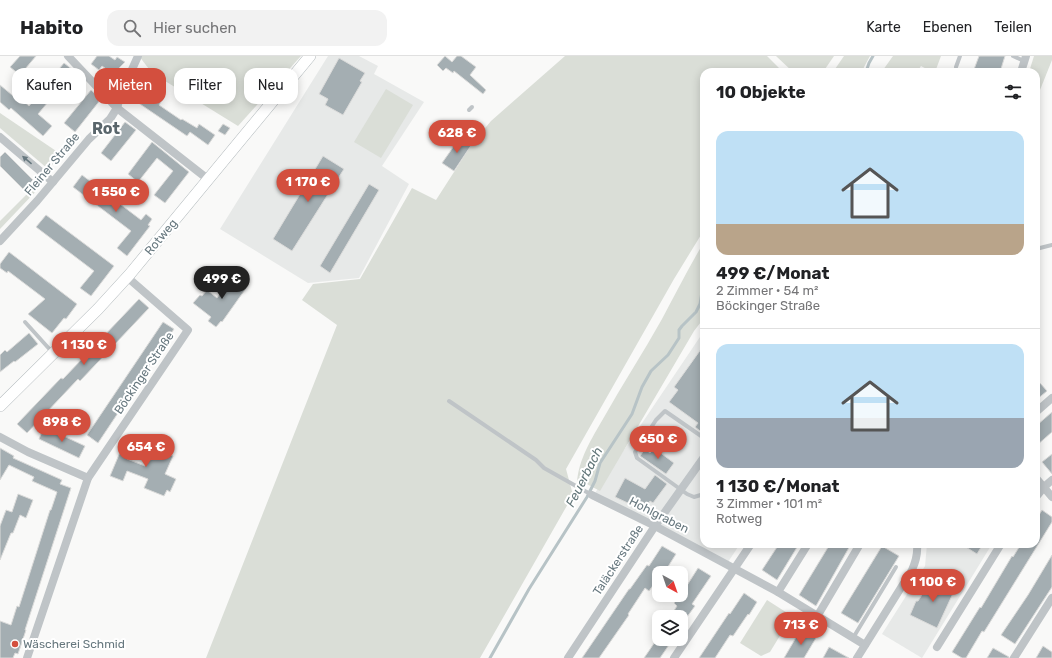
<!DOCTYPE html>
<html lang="de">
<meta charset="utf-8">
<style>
body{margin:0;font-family:Rubik,sans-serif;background:#f2f2f2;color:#202124;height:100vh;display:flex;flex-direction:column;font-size:15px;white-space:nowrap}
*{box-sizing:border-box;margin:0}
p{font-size:13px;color:#757577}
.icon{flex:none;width:22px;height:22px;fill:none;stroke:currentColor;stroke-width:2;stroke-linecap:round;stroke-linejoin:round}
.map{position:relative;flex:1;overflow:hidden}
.drawer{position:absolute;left:700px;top:12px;width:340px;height:480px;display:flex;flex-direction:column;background:#fff;border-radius:12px;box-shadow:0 2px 10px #0003}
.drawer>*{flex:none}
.top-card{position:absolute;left:12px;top:12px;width:380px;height:36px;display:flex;gap:8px}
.needle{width:26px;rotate:140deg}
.fabs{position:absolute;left:652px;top:510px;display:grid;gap:8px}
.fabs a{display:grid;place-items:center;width:36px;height:36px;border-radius:8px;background:#fff;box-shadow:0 2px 10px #0003;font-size:20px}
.price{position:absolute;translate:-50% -34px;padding:0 9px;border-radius:14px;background:#d34f3e;color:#fff;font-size:13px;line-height:26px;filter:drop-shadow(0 1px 2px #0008)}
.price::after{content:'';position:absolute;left:50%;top:24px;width:12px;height:9px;margin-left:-6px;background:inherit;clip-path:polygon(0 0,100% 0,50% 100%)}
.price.selected{background:#222;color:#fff}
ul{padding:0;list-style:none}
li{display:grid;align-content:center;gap:8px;height:212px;padding:0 16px}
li+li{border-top:1px solid #e0e0e0}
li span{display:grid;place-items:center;height:124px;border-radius:12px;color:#555}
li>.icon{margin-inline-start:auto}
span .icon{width:72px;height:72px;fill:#fffc;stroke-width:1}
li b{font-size:17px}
h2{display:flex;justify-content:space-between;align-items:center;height:48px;padding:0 16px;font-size:17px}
.chip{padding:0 14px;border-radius:12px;background:#fff;box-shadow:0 2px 10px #0003;font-size:14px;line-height:36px}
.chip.selected{background:#d34f3e;color:#fff}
header{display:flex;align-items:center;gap:24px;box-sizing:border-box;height:56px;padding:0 20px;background:#fff;border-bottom:1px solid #e0e0e0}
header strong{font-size:19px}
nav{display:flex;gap:22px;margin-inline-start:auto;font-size:14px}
.search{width:280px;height:36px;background:#f2f2f2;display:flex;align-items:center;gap:10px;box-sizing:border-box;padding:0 14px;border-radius:12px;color:#757577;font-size:15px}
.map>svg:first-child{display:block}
.built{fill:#e7e9e8}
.green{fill:#daded7}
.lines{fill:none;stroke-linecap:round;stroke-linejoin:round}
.stream{stroke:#b7c3c6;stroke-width:3}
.building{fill:#a4aeb2;stroke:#dbdbda}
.secondary-casing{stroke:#b2b9bc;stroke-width:12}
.lane{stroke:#bfc4c7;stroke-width:4}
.street{stroke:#bfc4c7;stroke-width:8}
.secondary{stroke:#fff;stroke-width:11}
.oneway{fill:#67787f}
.poi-dot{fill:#d34f3e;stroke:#fff;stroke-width:1.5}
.labels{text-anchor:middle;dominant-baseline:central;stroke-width:4;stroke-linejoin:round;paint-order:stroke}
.street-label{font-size:12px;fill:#67787f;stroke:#fff}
.poi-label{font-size:12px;fill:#67787f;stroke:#fff;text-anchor:start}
.water-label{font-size:13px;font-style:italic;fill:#627679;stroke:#fff}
.district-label{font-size:16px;font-weight:bold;fill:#59656b;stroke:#fff}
</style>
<header>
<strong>Habito</strong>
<div class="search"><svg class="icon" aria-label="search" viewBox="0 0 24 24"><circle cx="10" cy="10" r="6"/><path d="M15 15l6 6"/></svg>Hier suchen</div>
<nav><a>Karte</a><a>Ebenen</a><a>Teilen</a></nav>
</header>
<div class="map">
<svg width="1052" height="602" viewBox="0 0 1052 602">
<rect width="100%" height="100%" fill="#f9f9f8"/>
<g class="built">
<polygon points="328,0 359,0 378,10 374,18 424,46 382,110 409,128 359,222 308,227 220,173"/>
<polygon points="704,275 704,488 740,488 728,506 591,443"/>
<polygon points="927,488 992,488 922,602 882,578 925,510"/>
</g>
<g class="green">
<polygon points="139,0 301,0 238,70 152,17"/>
<polygon points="565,0 767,0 783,16 704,16 704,174 674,223 566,413 573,439 480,602 206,602 337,269 302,244 313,228 360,223 412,132 436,144 472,88 491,65"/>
<polygon points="776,0 834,0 823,16 793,16"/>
<polygon points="844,0 870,0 864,11 863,16 833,16"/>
<polygon points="893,0 941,0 935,16 932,16 921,10 917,16 886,16 883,14"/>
<polygon points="1034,0 1052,0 1052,4 1036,44 1036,16 1029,16"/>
<polygon points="386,33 413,49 381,102 354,86"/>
<polygon points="0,57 62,99 48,113 0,72"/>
<polygon points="36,129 38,133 0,173 0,165"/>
<path d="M704 186V262L694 275 600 435 583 426 581 428 577 427C578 404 592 382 603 363 622 329 643 297 662 263 676 237 689 211 704 186Z"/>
<polygon points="767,544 792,560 770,596 761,600 740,587"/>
</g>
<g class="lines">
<g class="stream">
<polyline points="866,16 869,7 873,0"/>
<polyline points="490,602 529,533 587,441 595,425 600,407 632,358 642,331 651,315 668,299 679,282 679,274 682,270 696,256 700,248 702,236 704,231"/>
</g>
</g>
<g class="building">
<polygon points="20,0 36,0 20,19 10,11"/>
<polygon points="97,0 109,0 115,4 117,1 125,6 113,18 102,10 99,14 91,8"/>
<polygon points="445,0 452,6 457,0 461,0 476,11 470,19 486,34 483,38 454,15 453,17 446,12 443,15 437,9"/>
<polygon points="979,0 1005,0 1000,16 973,16"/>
<polygon points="339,2 365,17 360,25 362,26 343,59 325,49 328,43 319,38"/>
<polygon points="64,7 74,15 38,58 52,70 43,80 11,52 9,54 0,46 0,29 18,44 20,42 29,50"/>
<polygon points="146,32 163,43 159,49 181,64 182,63 197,72 199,68 215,79 208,89 190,76 187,80 137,46"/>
<polygon points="91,34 101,43 75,76 64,67"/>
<polygon points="125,66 136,74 111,105 101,97"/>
<polygon points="223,68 230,72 225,79 218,75"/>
<polygon points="461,80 472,88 454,115 442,107"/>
<polygon points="152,86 189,116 165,147 154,139 173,115 157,102 138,126 128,118"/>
<polygon points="5,96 33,124 24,134 0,110 0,101"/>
<polygon points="323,100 344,113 292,195 273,183"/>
<polygon points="82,119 141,164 146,158 152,163 148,169 150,170 127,200 117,192 131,175 73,131"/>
<polygon points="369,128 379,134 330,217 320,210"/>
<polygon points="46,159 114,210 91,240 80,232 94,215 36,171"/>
<polygon points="9,196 77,248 66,263 64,262 52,277 28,258 45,243 8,215 7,217 0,212 0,208"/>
<polygon points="235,218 249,228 222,266 221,265 216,271 208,265 211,261 193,247 200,239 202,240 207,234 217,242"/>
<polygon points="139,243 149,252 80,325 78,323 27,377 17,368 61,322 63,323"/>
<polygon points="163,266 174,273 98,387 87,379"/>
<polygon points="29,277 38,288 15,306 14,305 0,316 0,299 5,294 7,296"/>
<polygon points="704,289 704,378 695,371 698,367 669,346 678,334 674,331"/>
<polygon points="1040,327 1047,335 1036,344 1036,331"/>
<polygon points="1052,356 1052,376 1036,390 1036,370"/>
<polygon points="44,371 85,390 79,402 39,383"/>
<polygon points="128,381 137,387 127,403 145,410 152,391 173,400 165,418 176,423 170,436 167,434 164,440 144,432 148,423 127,415 123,425 110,420 123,389"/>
<polygon points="0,392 14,400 13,402 62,424 60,428 71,432 25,574 26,574 18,598 15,597 13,602 0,602 0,565 11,569 17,550 19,551 50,454 51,454 57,436 32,425 34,421 9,409 0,424"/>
<polygon points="654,392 674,407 666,418 640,400 645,393 650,397"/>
<polygon points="1052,398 1052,418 1042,406"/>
<polygon points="655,419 667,428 653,447 650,445 647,450 644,448 641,452 632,447 632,449 615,441 625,422 645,433"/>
<polygon points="18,438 33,444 26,462 20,459 13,477 11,477 0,504 0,470 6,454 12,456"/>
<polygon points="1042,454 1052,461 1052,466 984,576 982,575 966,602 962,602 952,596 980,551 981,552 1012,500 1013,501 1021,488 1036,488 1036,464"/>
<polygon points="779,488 799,488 777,524 762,514"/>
<polygon points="830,488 851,488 816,550 799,539"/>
<polygon points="961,488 983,488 977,498"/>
<polygon points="662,490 676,498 664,517 659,517 659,521 649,535 645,532 628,558 629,559 599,602 582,602 629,533 630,533 647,509 649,510"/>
<polygon points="882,490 899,500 858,567 841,557"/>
<polygon points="1052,499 1052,531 1015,588 1001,579 1028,539"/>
<polygon points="698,512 711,520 692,548 695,550 681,569 681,561 670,561 677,550 674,547 681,539"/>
<polygon points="934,520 955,533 937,572 910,559 916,545 918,545"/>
<polygon points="744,537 757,546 749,559 748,558 733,580 730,579 715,602 699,602 729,557 730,558"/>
<polygon points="801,573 816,582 804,602 784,602"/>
<polygon points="657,583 673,583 660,602 644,602"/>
<polygon points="1043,590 1052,596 1052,602 1036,602"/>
<polygon points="829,591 849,602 823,602"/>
<polygon points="993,592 1009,601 1009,602 987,602"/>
</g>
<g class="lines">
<g class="secondary-casing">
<polyline id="secondary" points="0,350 98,253 130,218 310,0"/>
</g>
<g class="lane">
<polyline points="1013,0 1024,5"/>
<polyline points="956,11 960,0"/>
<polyline points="469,54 472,51"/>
<polyline points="1036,193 1052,189"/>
<polyline points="25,266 53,297"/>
<polyline points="449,345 536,404 544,412 592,439"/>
<polyline points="704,382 665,355 656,364 635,396 637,402 687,438 694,441 704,438"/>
<polyline points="853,582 896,511"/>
</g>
<g class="street">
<polyline points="68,0 117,52 209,124"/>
<polyline points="1021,16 1026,0"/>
<polyline points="0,81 53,126"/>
<polyline points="0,185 37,145 89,83 110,63 117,52 121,38 138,0"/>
<polyline points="1036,356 1052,342"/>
<polyline points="0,381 28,396 88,422"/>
<polyline points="1036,422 1052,441"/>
<polyline points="592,439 655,470 778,536 865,589"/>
<polyline points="1036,441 1044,431 1052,424"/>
<polyline points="778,536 808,488"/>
<polyline points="818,559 860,488"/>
<polyline points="937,591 1001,488"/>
<polyline points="27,602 88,422 188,274 127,221"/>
<polyline points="568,602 655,470 704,401"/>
<polyline points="674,602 751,488"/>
<path d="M857 602 912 514C916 505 918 498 917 488"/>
<polyline points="1014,602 1052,542"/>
</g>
<use href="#secondary" class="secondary"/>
</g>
<defs><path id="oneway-solid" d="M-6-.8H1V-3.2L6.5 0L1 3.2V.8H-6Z"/></defs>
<use class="oneway" href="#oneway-solid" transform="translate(27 104) rotate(-140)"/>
<circle class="poi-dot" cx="15" cy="588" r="4"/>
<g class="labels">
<g class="street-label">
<text transform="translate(52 108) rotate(-50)">Fleiner Straße</text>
<text transform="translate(161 181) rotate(-50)">Rotweg</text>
<text transform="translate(144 317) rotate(-56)">Böckinger Straße</text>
<text transform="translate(659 459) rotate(27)">Hohlgraben</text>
<text transform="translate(618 504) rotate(-57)">Taläckerstraße</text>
</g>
<g class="poi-label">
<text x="23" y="588">Wäscherei Schmid</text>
</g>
<g class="water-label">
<text transform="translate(584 421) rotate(-63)">Feuerbach</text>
</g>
<g class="district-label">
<text x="106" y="72">Rot</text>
</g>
</g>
</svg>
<div class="fabs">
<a><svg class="needle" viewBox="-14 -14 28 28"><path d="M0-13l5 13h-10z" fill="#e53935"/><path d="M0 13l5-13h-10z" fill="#757577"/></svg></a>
<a><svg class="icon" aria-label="layers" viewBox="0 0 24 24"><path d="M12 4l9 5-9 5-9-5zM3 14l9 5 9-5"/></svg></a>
</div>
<b class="price" style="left:457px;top:98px">628 €</b>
<b class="price" style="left:308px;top:147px">1 170 €</b>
<b class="price" style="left:116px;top:157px">1 550 €</b>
<b class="price selected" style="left:222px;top:244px">499 €</b>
<b class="price" style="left:84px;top:310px">1 130 €</b>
<b class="price" style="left:62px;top:387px">898 €</b>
<b class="price" style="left:658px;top:404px">650 €</b>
<b class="price" style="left:146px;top:412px">654 €</b>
<b class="price" style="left:933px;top:547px">1 100 €</b>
<b class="price" style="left:801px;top:590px">713 €</b>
<div class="top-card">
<a class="chip">Kaufen</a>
<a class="chip selected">Mieten</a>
<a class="chip">Filter</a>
<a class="chip">Neu</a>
</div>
<section class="drawer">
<h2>10 Objekte<svg class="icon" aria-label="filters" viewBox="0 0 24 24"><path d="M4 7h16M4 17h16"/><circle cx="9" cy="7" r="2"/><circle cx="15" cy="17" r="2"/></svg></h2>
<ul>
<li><span style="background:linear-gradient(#bfe0f5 75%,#b9a48a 0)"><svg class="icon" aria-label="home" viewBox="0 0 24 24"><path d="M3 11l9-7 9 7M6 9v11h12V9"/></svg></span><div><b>499 €/Monat</b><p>2 Zimmer · 54 m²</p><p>Böckinger Straße</p></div></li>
<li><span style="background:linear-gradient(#bfe0f5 60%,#9aa5b1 0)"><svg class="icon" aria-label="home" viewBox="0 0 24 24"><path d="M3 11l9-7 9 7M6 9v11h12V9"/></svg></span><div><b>1 130 €/Monat</b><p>3 Zimmer · 101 m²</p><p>Rotweg</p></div></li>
</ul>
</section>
</div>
